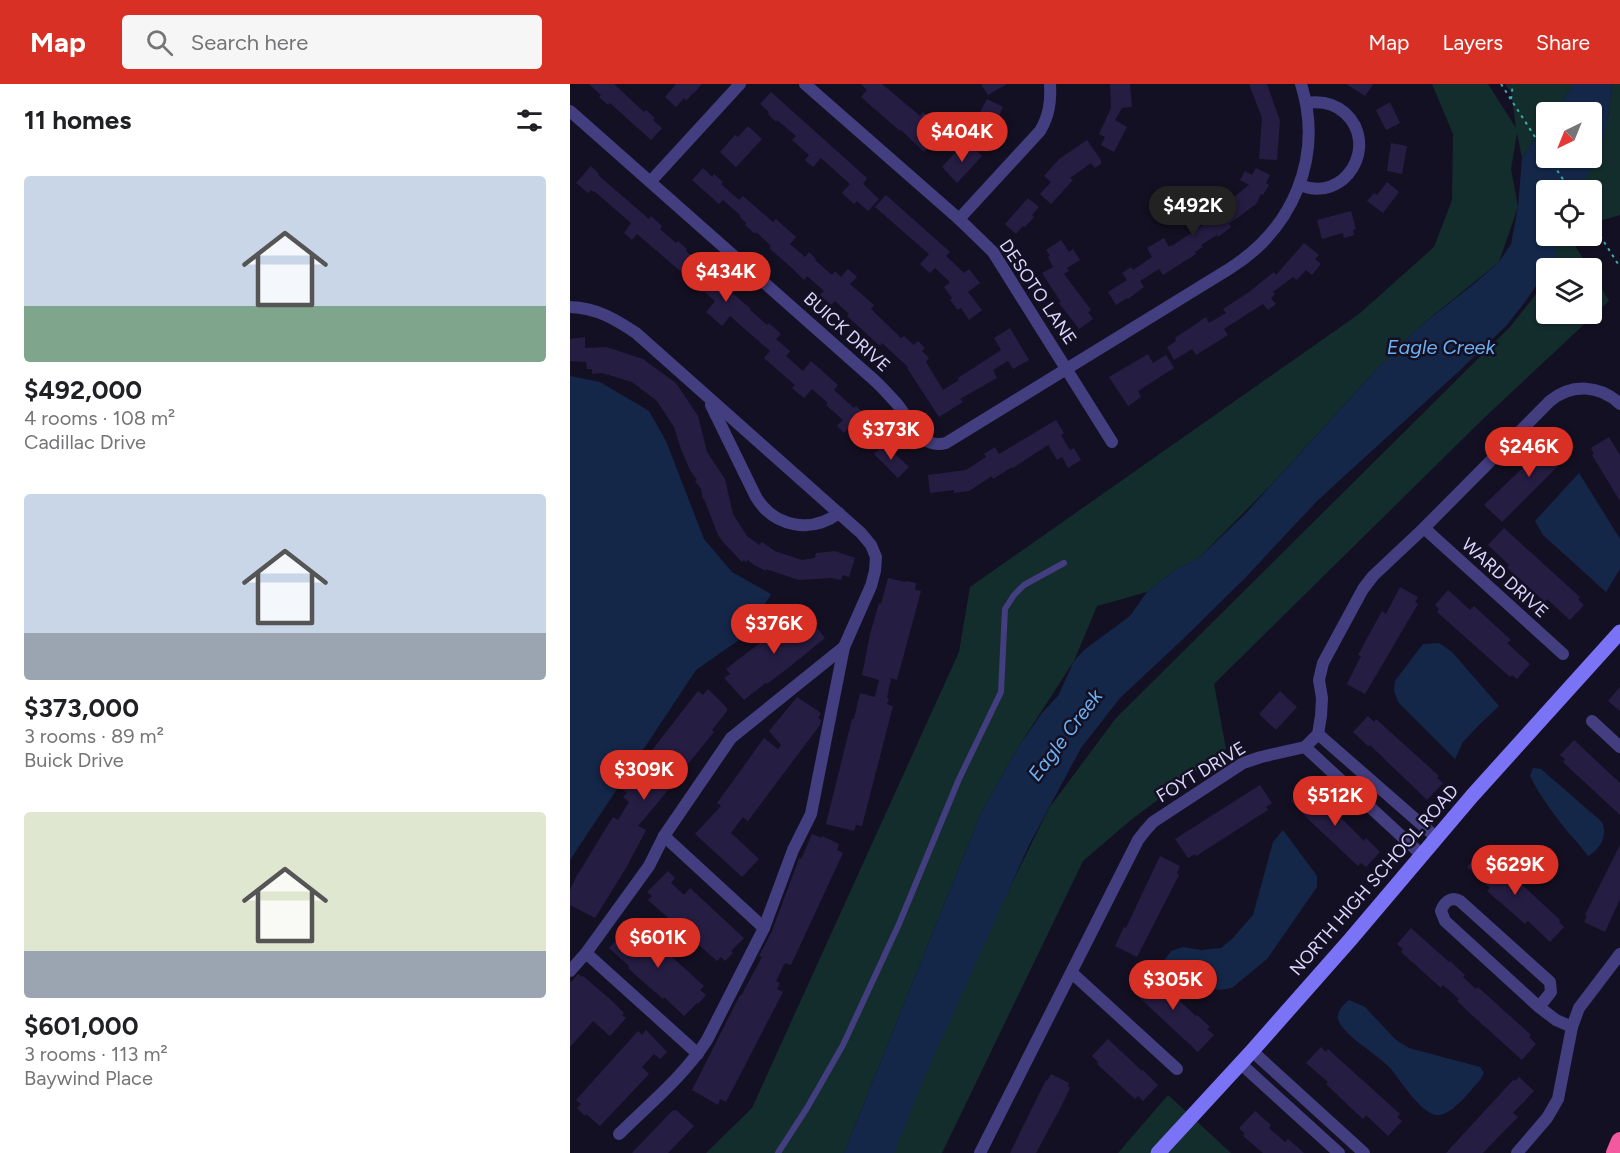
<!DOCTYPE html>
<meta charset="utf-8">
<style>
body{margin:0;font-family:Figtree,sans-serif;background:#f6f6f6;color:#202124;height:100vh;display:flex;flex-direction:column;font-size:22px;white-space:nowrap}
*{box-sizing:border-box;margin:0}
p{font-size:20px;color:#757577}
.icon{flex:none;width:33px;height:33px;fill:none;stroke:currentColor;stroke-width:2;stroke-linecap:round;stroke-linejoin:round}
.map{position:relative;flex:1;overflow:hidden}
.drawer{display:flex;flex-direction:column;background:#fff;width:570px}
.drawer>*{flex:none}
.needle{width:39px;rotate:223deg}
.controls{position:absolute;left:966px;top:18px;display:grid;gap:12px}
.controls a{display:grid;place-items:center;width:66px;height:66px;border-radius:6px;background:#fff;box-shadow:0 2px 4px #0004;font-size:30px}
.price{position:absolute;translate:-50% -51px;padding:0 14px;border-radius:21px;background:#d93025;color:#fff;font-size:20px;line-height:39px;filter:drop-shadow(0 2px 3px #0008)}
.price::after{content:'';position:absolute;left:50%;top:36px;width:18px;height:14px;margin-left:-9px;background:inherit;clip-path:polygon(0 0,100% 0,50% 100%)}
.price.current{background:#222;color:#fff}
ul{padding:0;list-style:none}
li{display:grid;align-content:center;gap:12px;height:318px;padding:0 24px}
li span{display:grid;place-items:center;height:186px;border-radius:6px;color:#555}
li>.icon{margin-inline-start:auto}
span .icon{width:108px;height:108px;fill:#fffc;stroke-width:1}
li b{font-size:26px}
h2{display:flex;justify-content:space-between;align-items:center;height:72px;padding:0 24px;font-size:26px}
header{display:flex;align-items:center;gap:36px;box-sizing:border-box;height:84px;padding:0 30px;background:#d93025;color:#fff}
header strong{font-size:28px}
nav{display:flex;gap:33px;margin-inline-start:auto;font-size:21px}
.search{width:420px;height:54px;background:#f6f6f6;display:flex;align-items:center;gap:15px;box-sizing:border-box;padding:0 21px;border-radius:6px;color:#757577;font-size:22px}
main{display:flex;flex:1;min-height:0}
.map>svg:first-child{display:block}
.green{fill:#132d2c}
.water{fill:#142749}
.building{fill:#261d43}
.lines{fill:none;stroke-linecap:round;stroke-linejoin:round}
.path{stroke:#38ada9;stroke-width:2;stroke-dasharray:3 4.5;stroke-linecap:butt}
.lane{stroke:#433e7f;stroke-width:6}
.street{stroke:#433e7f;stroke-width:12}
.secondary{stroke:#7a73f5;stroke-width:15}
.highway{stroke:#f3599f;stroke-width:18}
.labels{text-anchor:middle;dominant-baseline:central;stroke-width:5;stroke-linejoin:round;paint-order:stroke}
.street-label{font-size:18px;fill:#dbd5fc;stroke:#141023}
.water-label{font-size:20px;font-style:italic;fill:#6bb1f4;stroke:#141023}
</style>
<header>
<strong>Map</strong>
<div class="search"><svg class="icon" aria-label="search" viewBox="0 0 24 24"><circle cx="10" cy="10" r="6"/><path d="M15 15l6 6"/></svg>Search here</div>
<nav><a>Map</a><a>Layers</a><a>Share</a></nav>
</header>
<main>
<section class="drawer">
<h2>11 homes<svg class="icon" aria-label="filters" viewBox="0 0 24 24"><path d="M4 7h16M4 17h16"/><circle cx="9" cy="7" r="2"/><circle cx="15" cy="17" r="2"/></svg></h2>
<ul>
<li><span style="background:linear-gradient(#c9d6e8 70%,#7fa58c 0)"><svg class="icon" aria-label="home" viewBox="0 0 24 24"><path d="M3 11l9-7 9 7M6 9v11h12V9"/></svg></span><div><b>$492,000</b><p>4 rooms · 108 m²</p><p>Cadillac Drive</p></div></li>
<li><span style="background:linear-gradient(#c9d6e8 75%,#9aa5b1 0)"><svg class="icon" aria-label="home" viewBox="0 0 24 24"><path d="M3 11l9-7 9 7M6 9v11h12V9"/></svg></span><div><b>$373,000</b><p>3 rooms · 89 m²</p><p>Buick Drive</p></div></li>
<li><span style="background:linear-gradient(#dfe7d0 75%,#9aa5b1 0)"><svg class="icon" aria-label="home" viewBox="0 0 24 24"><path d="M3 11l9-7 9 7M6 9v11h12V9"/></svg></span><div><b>$601,000</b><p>3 rooms · 113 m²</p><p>Baywind Place</p></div></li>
</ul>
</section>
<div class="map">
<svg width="1050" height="1069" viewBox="0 0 1050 1069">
<rect width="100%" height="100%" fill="#141023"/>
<g class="green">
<polygon points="862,0 918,0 946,44 941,8 935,0 1002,0 1002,3 984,28 976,28 976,38 952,74 947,49 941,85 948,123 929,178 848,244 805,287 702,400 629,474 605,486 577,508 527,522 504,577 449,662 411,729 274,1069 136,1069 182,1024 389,568 400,503 789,230 864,163 882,116 883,50"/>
<polygon points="1042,0 1050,0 1050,131 1022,139 1022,106 1008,106 1029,68 1038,33"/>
<polygon points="989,152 999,152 1019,184 979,184"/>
<polygon points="1022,188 1039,217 914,334 644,600 656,665 562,735 513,777 372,1069 309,1069 479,724 546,634 940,243 974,200 976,191 976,230 1022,230"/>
<polygon points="598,1011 661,1069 548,1069"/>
</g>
<g class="water">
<path d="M1002 0H1042C1039 28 1036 57 1023 82 1018 91 1012 98 1008 106H976V152H988L986 158 985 174 955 218 936 242 887 289 747 417 676 493 613 555 550 614 511 664 459 761 355 992 324 1069H274L411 729 449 662 472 629 488 612 504 577 514 566 560 532 577 508 605 486 629 474 675 430 805 287 848 244 905 199 929 178 941 160 948 123 952 74 976 38V74H1022V28H984L1002 3Z"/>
<polygon points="0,292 30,298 79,327 96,357 134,455 162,488 201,510 176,551 126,586 0,776"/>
<polygon points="1009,389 1050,455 1050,485 1036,508 973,451 965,437"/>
<polygon points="869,559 882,568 929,622 908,642 893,658 885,675 828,618 824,607 825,597 853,560"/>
<path d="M963 684 971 685 1032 738C1038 751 1030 766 1018 772 1012 763 1004 755 997 747 983 729 970 712 960 692Z"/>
<polygon points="713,746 747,792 747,803 697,875 662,904 648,906 633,901 593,878 601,867 613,863 631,866 651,864 662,855 683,831 703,758"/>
<path d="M779 916 795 923 826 956 839 964 910 983 914 989 910 996C901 1006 883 1030 869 1031 853 1033 831 997 821 985 809 971 772 951 768 935 767 927 773 921 779 916Z"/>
</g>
<g class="building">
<polygon points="19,0 44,0 74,28 76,26 85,34 83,36 92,44 81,56 40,19 38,21 29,13 31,11"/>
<polygon points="106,0 132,0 123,10 122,10 116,17 114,14 106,23 95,13"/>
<polygon points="291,0 312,0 350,32 353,28 361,35 359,37 371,48 369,52 354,68 331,46 330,47 291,13 297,6"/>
<polygon points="411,0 437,0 418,11"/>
<polygon points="540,0 560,0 562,23 552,24 545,36 557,43 544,68 531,61 535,53 529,50 541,24"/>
<polygon points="679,0 697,0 710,37 707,76 689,75 692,34"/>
<polygon points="776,0 803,0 795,12"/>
<polygon points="201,8 297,94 293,100 309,115 298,127 287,117 284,120 272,109 280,100 251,74 243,83 235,76 239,71 222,56 226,52 207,36 206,38 198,30 199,28 190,20"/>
<polygon points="417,15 433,23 425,40 428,41 420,56 401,46"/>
<polygon points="820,18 830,39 816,46 806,26"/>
<polygon points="178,42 192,55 166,83 150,68 165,51 168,53"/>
<polygon points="517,56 531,76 531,80 525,84 521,79 500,94 503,96 481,120 470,110 481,98 474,92 489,75"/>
<polygon points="821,59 837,62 832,90 817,87"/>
<polygon points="400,61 412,72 387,99 372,83 391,62 395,66"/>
<polygon points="21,82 29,90 28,91 79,135 81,132 92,142 90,145 106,159 108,157 117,165 116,167 134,183 133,184 181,225 180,226 197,241 199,239 211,250 206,255 220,267 216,272 233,287 241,277 268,301 264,306 284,324 286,322 298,333 289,344 283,339 274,349 267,342 273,336 256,321 258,319 242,305 234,314 222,304 225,301 194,274 200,267 160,232 152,242 136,228 145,217 67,150 62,156 54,149 61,139 24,107 24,108 21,106 18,109 6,99"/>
<polygon points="133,84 142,93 144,90 153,98 151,100 169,116 173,112 203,138 206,135 226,153 220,160 235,173 239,168 246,175 245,176 262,191 265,187 271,193 278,185 287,193 280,200 304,221 301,225 331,254 334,252 344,261 348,257 355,264 352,267 359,274 356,278 373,306 389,296 388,294 431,266 424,254 440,244 459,276 443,285 438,277 423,286 427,294 390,315 393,318 369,333 337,284 338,283 312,259 310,262 277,232 279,230 265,217 261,221 250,211 254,207 237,192 234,196 223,185 199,164 201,162 186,148 185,150 175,141 176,139 170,133 171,132 153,116 149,120 122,96"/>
<polygon points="686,84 700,91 696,99 699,101 693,111 691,110 686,120 659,140 661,143 648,153 647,151 631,161 633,163 625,168 626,170 593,191 589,185 570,197 574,203 558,215 557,214 546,221 538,208 557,196 552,189 561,183 563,186 582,173 577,164 594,154 599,163 601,161 602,162 637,138 635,136 650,124 648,121 657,114 659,117 679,101 670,96 675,87 682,91"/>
<polygon points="817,98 829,108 813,129 797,117 804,109 807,111"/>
<polygon points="316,111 380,168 376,172 394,189 399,185 410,199 398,208 412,226 399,236 391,224 388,226 380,216 382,214 374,203 380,198 365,184 360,189 350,180 359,170 305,123"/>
<polygon points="458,114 469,123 462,131 464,133 455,143 453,142 446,150 435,140"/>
<polygon points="781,127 786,145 783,146 784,151 774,154 773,149 752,155 747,136"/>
<polygon points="491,156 499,168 503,165 510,176 497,184 499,187 494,190 521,226 518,228 523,235 509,245 489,219 491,218 472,189 483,183 478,173 480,172 476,166"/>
<polygon points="734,159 749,171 745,175 751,180 742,191 736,186 727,196 723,193 703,208 705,210 701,214 706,220 698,226 693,220 654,245 658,251 626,271 622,265 604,276 597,263 606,257 605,254 636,233 639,239 656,229 653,225 679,208 704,188 706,191"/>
<polygon points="15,253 15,264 36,263 73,275 106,299 128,332 137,368 155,395 163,430 177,452 189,461 192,458 205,467 232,476 245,474 246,469 265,467 285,474 279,493 273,491 271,496 262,494 229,496 196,485 196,487 184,481 178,476 176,478 174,476 172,478 153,458 148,451 134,415 133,415 131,405 125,397 127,396 120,386 111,365 104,343 87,317 62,298 32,289 22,290 22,285 17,285 16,278 0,277 0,255"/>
<polygon points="578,270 583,279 596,271 604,284 568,307 571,313 558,322 539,293"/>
<polygon points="486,336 494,349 491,351 500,366 504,364 511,376 498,384 492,373 487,376 478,361 443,384 442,383 423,395 422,392 399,407 384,409 384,406 360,409 358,391 396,386 416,373 414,370 425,363 429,370"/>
<polygon points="986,349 1001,365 996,370 998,372 932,438 914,421 973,364 972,363"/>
<polygon points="1039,353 1050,371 1050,417 1022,371 1024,370 1021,364"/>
<polygon points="314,360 339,383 328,394 304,370"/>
<polygon points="934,444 1010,513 1008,515 1014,521 1000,536 977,515 975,518 951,496 937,484 939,481 918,461"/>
<polygon points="318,494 335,498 336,497 346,499 345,506 351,507 327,596 321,594 317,614 319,615 317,620 323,622 292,742 286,741 284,747 256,740 282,635 284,635 290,609 305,613 309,596 292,591 300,550 309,519 311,520"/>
<polygon points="830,503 848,513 845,518 848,520 795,610 777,600 791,572 788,571 812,527 816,530"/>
<polygon points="878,506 900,526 904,522 917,534 941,556 937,559 960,580 947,595 942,591 940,593 867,528 869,525 865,521"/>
<polygon points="229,529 233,534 239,529 245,537 243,539 255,554 222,581 197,600 196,599 174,616 154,594 160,590 156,585"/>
<polygon points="1050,603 1050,627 1038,617"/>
<polygon points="138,605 157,624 157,627 142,646 144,648 104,697 105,698 68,742 76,746 56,784 25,834 0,821 0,806 6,793 43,733 48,736 59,718 53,713 57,709 52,705 128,607 133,611"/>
<polygon points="710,607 727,623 706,646 689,630"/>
<polygon points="227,613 251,629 248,634 251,636 250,641 178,737 173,733 161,749 189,775 172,793 125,750 151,722 147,719 194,654 208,665 211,661 199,647"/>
<polygon points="798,632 804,638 806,635 869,692 867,694 873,699 857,716 800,661 798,662 783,648"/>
<polygon points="1004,656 1050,699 1050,731 993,678 995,675 990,671"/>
<polygon points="737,700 794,757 796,754 810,768 796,783 791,779 788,782 739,736 721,717"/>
<polygon points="690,701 702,719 696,723 698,726 626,772 625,770 618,774 605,755"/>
<polygon points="242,750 252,754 252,752 269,760 267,766 273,769 221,881 215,879 206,897 210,899 207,905 213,908 156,1018 150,1015 148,1021 122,1006 170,911 171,912 192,873 189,872 202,847 227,780 229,774 231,775"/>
<polygon points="1050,761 1050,815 1035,848 1014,838 1017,832 1015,831"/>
<polygon points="911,768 916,773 919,770 990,836 989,838 994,843 980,858 958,837 955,840 931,819 917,807 920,804 897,783"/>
<polygon points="590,772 610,782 607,789 609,791 567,873 545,862 554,843 556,844"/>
<polygon points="98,787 105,794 101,799 114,811 120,804 174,854 161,867 163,869 155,877 151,873 147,877 78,816 82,812 77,808"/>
<polygon points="58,841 62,845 67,841 134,902 130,906 136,911 128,920 127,919 114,932 94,913 93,915 69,894 58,884 59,882 39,864 51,851 50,850"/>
<polygon points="841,844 879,878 880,877 895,891 893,893 906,905 908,903 961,951 959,953 966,960 952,976 903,932 887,917 889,915 873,901 871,904 831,868 833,865 827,860"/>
<polygon points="577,887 626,932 627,931 640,943 637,945 644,951 628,968 560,905"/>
<polygon points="8,890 12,893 13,892 41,916 54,929 52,931 56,934 40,952 23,937 0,963 0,899"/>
<polygon points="76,946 97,968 90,975 84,970 72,983 79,990 30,1042 16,1030 15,1032 7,1024 11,1020 6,1016 68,947 72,951"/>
<polygon points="538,955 572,987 573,986 588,1001 573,1017 568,1012 565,1015 527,980 528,978 522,972"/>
<polygon points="751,963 756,968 758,965 830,1030 827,1033 832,1037 818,1052 796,1031 793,1035 780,1023 756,1000 758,998 736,979"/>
<polygon points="481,990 499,999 498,1002 500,1004 493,1019 466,1069 440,1069 476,996 477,997"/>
<polygon points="949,993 964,1007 943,1029 948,1033 936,1045 913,1069 876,1069 943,996 945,997"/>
<polygon points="103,1026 104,1027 106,1026 124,1042 98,1069 62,1069"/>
<polygon points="685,1027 701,1041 699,1044 715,1058 718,1055 734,1069 693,1069 673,1052 675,1050 669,1044"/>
</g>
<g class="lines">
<g class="path">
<polyline points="931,0 976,70"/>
<polyline points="941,15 943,0"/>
<polyline points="979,74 1000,106"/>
<polyline points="1022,139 1050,183"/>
</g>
<polyline class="lane" points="208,1069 237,1024 273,961 329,840 389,695 431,608 435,525 444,511 454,501 494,479"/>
<g class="street">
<polyline points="235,0 389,135 423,168 542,358"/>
<path d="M0 27 303 295C312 303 319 311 327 320 341 336 349 366 376 359L659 185C723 145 754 73 731 0"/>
<polyline points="81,97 170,0"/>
<path d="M730 101C775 120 810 61 775 29 764 19 750 17 736 19"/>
<path d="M389 135 470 47C479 32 481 18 480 0"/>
<path d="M0 223C27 224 45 235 66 249L291 449 301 461 306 473 305 487 301 502 274 563 241 730 223 766 194 844 137 956C114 992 79 1020 49 1050"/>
<path d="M141 321 186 413C204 443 241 450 269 429"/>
<polyline points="854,444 993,570"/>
<polyline points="1022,637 1050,663"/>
<polyline points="748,650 867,754"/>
<polyline points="735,663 852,771"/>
<polyline points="94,752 194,844"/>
<polyline points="16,869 128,970"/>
<polyline points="0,887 16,869 79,782 94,752 161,654 274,563"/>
<polyline points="502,889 607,985"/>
<path d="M969 923 981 908 980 898 890 817C881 812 874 818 871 827L875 837 969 923 986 936 1002 943"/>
<polyline points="682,967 794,1069"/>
<polyline points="670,979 769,1069"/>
<path d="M410 1069 568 756 575 747 583 738 673 679 691 673 735 663 748 650 751 632 752 614 749 596 753 579 793 505 803 492 854 444 980 317C1002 299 1030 301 1050 320"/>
<polyline points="947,1069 977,1034 988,1015 1002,943 1009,924 1050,870"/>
</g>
<polyline class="secondary" points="588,1069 682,967 780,856 902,712 1050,548"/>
<polyline class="highway" points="1045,1069 1050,1057"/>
</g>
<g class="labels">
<g class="street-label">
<text transform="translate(468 208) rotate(56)">DESOTO LANE</text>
<text transform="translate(277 248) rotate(42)">BUICK DRIVE</text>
<text transform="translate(935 494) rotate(42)">WARD DRIVE</text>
<text transform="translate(631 688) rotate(-31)">FOYT DRIVE</text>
<text transform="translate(804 796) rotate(-49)">NORTH HIGH SCHOOL ROAD</text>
</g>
<g class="water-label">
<text x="871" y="263">Eagle Creek</text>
<text transform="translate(495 651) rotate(-53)">Eagle Creek</text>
</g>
</g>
</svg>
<div class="controls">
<a><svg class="needle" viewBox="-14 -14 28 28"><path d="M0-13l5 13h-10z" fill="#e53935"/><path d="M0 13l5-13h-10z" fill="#757577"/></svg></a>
<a><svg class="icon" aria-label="locate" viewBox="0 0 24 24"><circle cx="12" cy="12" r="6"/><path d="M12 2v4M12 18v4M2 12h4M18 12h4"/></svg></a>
<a><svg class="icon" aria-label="layers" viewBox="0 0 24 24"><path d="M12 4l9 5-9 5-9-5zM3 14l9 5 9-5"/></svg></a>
</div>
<b class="price" style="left:392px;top:79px">$404K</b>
<b class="price current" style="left:623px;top:153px">$492K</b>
<b class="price" style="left:156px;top:219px">$434K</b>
<b class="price" style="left:321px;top:377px">$373K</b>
<b class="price" style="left:959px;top:394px">$246K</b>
<b class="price" style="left:204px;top:571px">$376K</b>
<b class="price" style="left:74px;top:717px">$309K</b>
<b class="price" style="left:765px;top:743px">$512K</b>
<b class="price" style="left:945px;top:812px">$629K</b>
<b class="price" style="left:88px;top:885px">$601K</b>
<b class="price" style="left:603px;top:927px">$305K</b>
</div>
</main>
